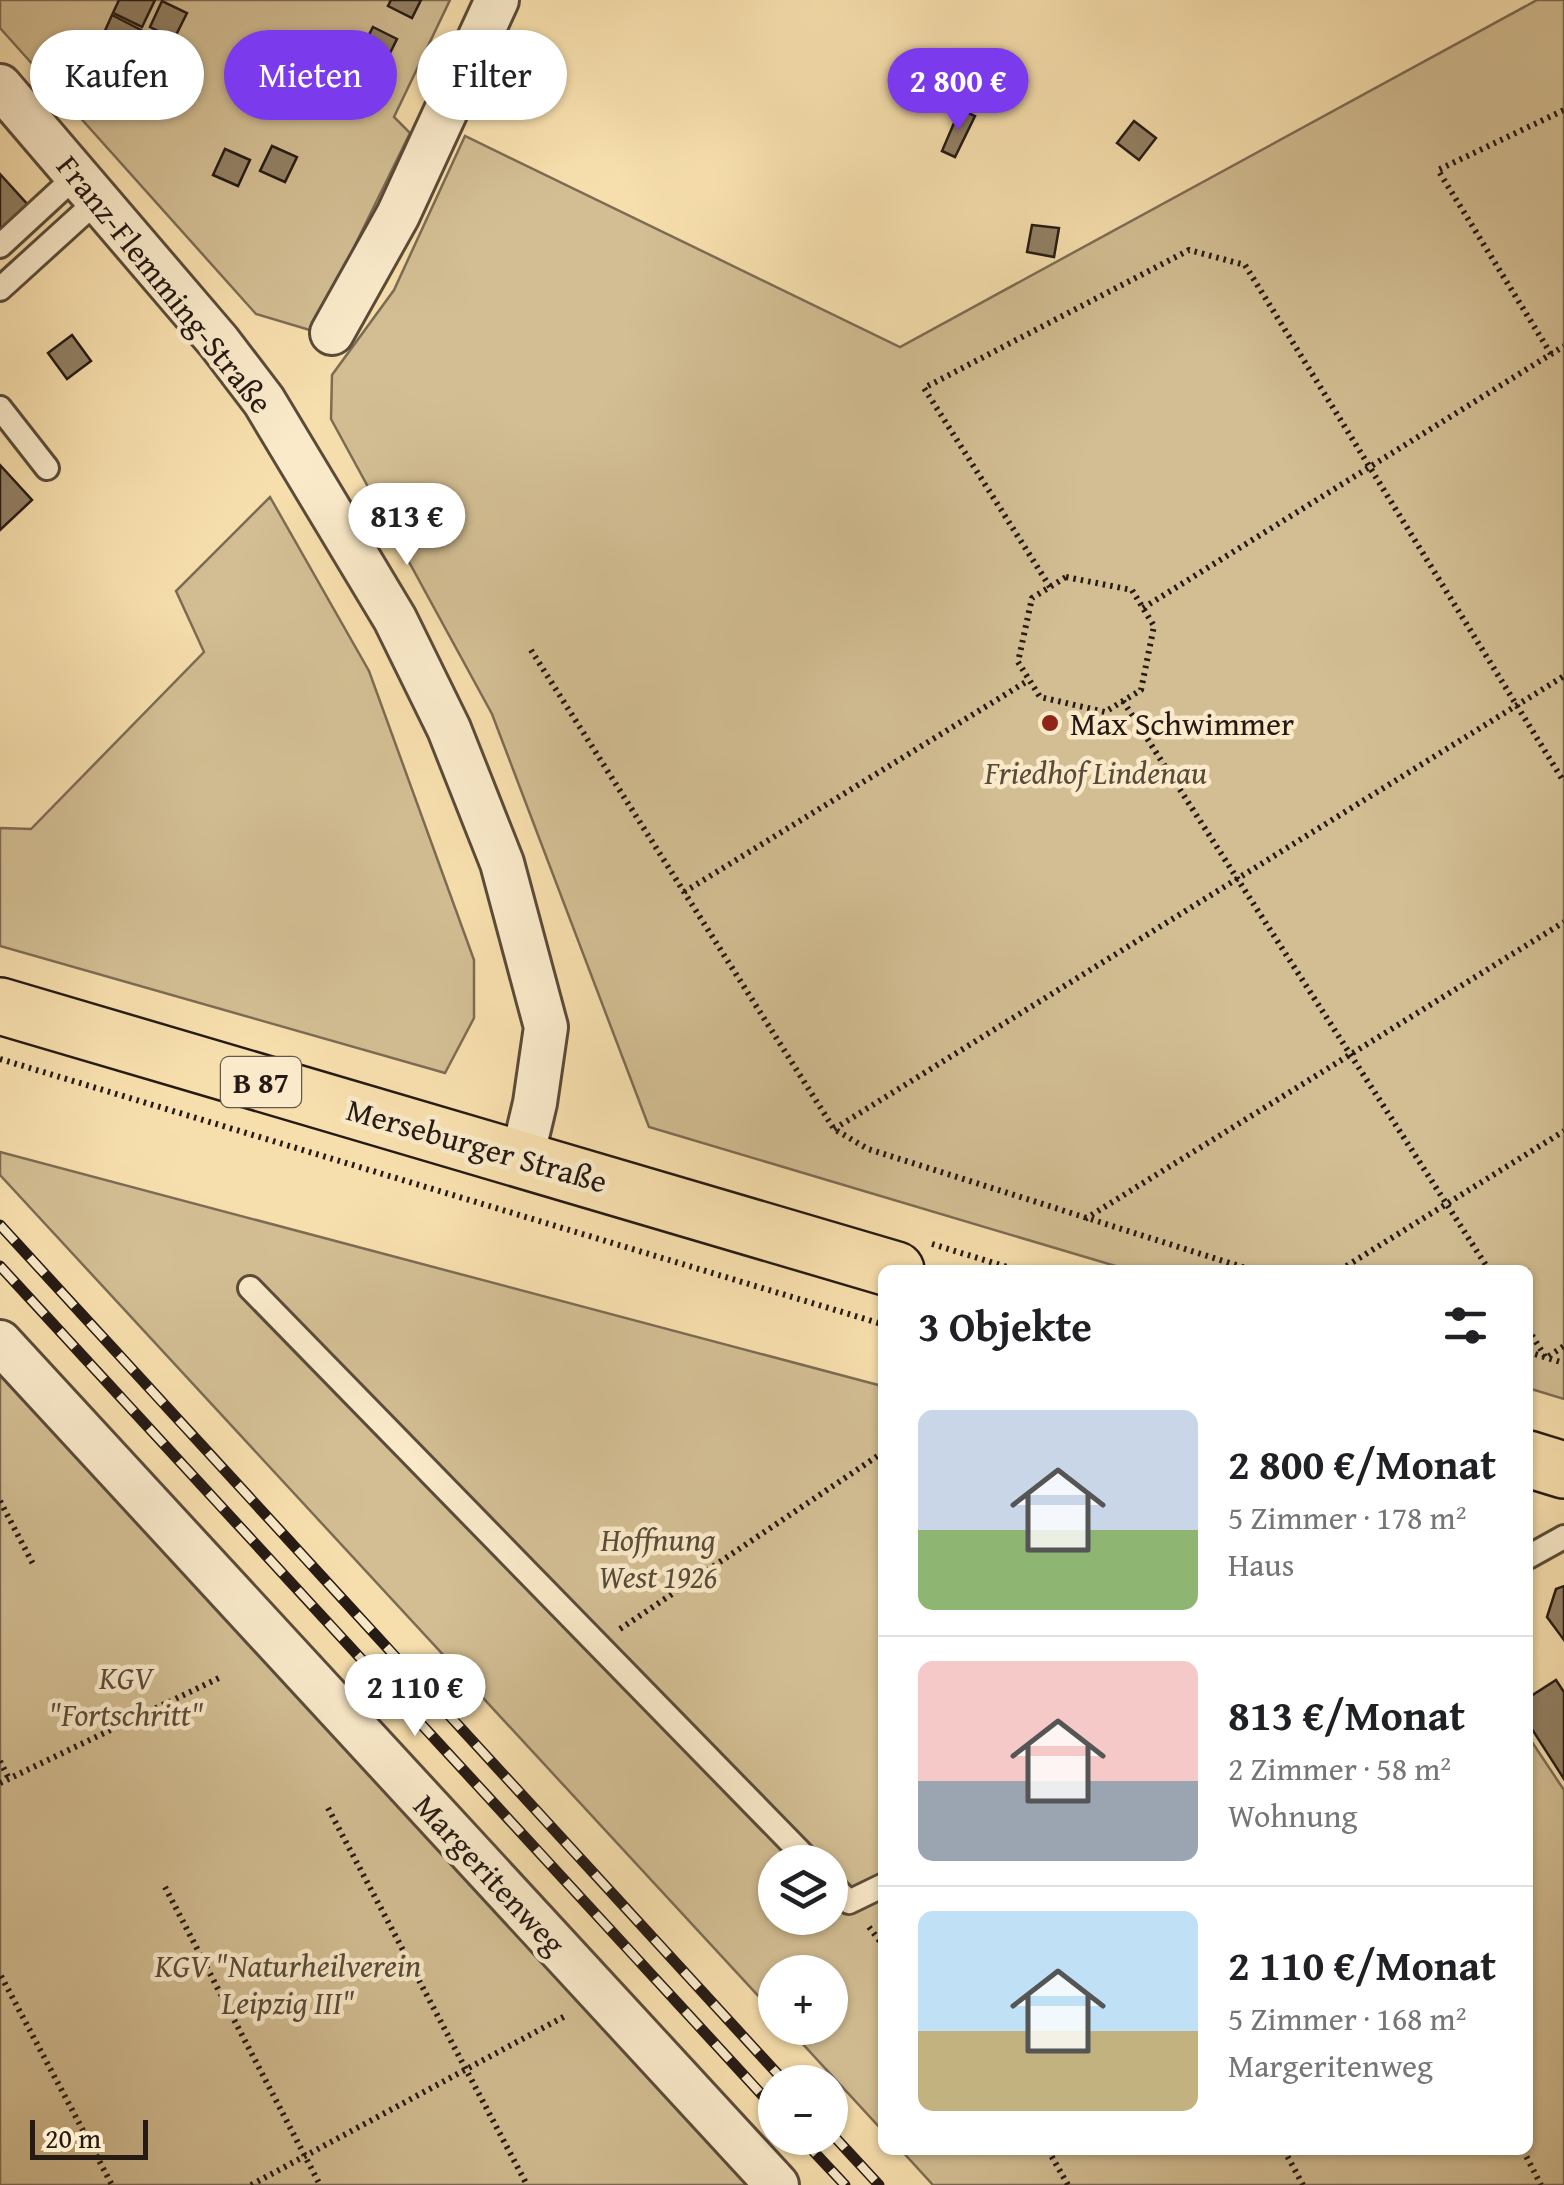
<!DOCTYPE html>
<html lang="de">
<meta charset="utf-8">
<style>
body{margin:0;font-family:"Gentium Book Plus",serif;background:#f6f6f6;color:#202124;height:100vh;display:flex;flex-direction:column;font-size:38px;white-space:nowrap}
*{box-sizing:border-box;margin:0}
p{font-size:32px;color:#757577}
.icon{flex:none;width:55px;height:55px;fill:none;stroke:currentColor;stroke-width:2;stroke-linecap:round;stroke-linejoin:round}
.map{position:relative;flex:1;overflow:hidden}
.panel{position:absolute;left:878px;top:1265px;width:655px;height:890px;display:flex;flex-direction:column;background:#fff;border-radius:15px;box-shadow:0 2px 8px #0004}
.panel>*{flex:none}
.guide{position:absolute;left:30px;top:30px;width:698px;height:90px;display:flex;gap:20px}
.tools{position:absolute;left:758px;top:1845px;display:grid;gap:20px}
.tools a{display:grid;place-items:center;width:90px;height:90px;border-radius:50%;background:#fff;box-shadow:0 2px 8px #0004;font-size:50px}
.scale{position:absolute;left:30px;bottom:25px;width:118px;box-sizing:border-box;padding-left:10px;border:5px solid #251a14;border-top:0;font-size:28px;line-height:35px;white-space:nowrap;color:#251a14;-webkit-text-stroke:8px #faeaca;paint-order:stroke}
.price{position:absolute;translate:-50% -85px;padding:0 22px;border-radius:35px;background:#fff;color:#222;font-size:32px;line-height:65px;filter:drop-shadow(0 2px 5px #0008)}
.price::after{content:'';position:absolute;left:50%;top:60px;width:30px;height:22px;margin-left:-15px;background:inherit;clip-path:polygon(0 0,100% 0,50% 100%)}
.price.current{background:#7c3aed;color:#fff}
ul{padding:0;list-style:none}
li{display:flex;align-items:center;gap:30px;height:250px;padding:0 40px}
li+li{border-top:2px solid #e0e0e0}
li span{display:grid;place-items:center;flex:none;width:280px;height:200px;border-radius:15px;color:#555}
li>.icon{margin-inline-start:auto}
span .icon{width:120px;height:120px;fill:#fffc;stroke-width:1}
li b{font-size:42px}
h2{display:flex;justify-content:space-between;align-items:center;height:120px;padding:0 40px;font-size:42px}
.chip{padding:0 35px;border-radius:45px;background:#fff;box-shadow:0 2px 8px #0004;font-size:35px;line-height:90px}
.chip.current{background:#7c3aed;color:#fff}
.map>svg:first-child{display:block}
.green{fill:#d3be93;stroke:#7c6c54;stroke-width:2.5;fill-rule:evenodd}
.building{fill:#928064;stroke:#251a14;stroke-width:2.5}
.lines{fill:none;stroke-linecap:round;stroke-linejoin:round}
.service-casing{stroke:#5a4b3a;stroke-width:28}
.minor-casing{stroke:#5a4b3a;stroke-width:48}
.primary-casing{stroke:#251a14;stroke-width:60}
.path{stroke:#251a14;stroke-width:6;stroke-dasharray:2.5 5;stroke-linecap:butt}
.service{stroke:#faeaca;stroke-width:22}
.minor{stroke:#faeaca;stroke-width:42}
.primary{stroke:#f7dfad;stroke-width:55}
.rail-casing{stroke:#251a14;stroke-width:11}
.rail{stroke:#faeaca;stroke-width:8;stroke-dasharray:22;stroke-linecap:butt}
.poi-dot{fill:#8f2418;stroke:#faeaca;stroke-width:4}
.labels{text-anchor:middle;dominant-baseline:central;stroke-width:9;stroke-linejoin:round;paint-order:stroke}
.shield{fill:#faeaca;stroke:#65584b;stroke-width:2.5}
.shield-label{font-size:30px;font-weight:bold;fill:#251a14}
.street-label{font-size:32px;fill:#251a14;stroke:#faeaca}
.poi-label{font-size:32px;fill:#251a14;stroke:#faeaca;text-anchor:start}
.park-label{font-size:32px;font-style:italic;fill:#594b3a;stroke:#faeaca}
</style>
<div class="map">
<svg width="1564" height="2185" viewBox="0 0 1564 2185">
<rect width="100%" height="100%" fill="#f7dfad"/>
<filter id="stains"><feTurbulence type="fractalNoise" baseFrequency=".002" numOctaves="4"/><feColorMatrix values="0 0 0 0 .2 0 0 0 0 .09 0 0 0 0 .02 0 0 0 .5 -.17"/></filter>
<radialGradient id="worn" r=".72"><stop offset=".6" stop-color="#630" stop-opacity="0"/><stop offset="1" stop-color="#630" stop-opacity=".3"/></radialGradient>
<g class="green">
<polygon points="0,0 450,0 394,117 410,133 313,331 256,314 0,28"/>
<polygon points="1537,0 1564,0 1564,1399 1528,1388 1528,1270 1129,1270 649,1127 492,714 331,419 332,375 394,290 465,136 900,347"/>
<polygon points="270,497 369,671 474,960 474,1018 445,1073 0,946 0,828 31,829 204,652 176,591"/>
<path d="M0 1152 882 1386V2130L788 2028H830V1972H775V2014L0 1175ZM775 1862H830V1918H775Z"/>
<polygon points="0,1370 757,2185 0,2185"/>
<polygon points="1528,1736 1564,1790 1564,2185 933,2185 901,2150 1528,2150"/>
</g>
<g class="building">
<polygon points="119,0 155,0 142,27 113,13"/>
<polygon points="391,0 421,0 412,18 388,6"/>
<polygon points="162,1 187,13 174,39 150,27"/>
<polygon points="112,15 141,30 133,47 104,33"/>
<polygon points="373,27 397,39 384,65 360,52"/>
<polygon points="107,46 126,55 118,71 98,62"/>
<polygon points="137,52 161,63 149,89 124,77"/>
<polygon points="960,109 975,116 955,157 942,151"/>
<polygon points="1134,121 1156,138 1139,160 1117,143"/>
<polygon points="272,146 297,157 285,182 260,171"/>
<polygon points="225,149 250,160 238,186 213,175"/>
<polygon points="0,174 29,206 0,232"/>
<polygon points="1032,225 1059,228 1054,257 1027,252"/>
<polygon points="72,335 91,361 67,379 48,353"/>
<polygon points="0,465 32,500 0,530"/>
<polygon points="1564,1586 1564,1640 1547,1617 1556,1589"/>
<polygon points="1556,1680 1564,1692 1564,1779 1528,1723 1528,1698"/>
</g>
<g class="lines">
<g class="service-casing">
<g id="service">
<polyline points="0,246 77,175"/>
<polyline points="0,289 99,199"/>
<polyline points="0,408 47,468"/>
<polyline points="250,1288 810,1862"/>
<polyline points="1528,1557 1564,1537"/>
<polyline points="830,1883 849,1902 882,1886"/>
</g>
</g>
<g class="minor-casing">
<g id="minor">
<polyline points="0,86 219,342 264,401 395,619 449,729 502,863 546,1027 535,1103 522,1158"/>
<polyline points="332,333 398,215 497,0"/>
<polyline points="0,1342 777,2185"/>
</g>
</g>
<g class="primary-casing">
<g id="primary">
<polyline points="0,1006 896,1270"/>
<polyline points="1528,1459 1564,1470"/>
</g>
</g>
<g class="path">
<polyline points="1551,354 1438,170 1564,110"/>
<polygon points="1066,577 1132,590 1154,626 1141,690 1105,712 1040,697 1018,662 1032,598"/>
<polyline points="1050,587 924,388 1189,250 1245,265 1564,782"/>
<polyline points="1143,608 1564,346"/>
<polyline points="531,650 834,1129 868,1149 1252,1270"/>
<polyline points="1123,701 1489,1270"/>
<polyline points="684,892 1029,680"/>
<polyline points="0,1059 882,1324"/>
<polyline points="834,1129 1564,676"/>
<polyline points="1085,1219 1564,922"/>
<polyline points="932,1244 1017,1270"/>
<polyline points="1340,1270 1564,1131"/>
<polyline points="1528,1329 1546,1358 1564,1346"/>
<polyline points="1528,1352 1564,1363"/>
<polyline points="0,1501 33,1564"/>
<polyline points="620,1629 882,1453"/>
<polyline points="0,1761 9,1779"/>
<polyline points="0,1783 221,1677"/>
<polyline points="328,1808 527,2185"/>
<polyline points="165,1887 320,2185"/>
<polyline points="869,1927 882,1944"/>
<polyline points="1,1976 112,2185"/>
<polyline points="1048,2150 1068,2185"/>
<polyline points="1284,2150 1303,2185"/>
<polyline points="1523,2150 1541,2185"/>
<polyline points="251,2185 567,2015"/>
</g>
<use href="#service" class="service"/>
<use href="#minor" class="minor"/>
<use href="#primary" class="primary"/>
<g class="rail-casing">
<g id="rail">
<polyline points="0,1225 785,2082"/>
<polyline points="0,1266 775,2109"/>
<polyline points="830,2132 879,2185"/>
<polyline points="801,2138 845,2185"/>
</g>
</g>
<use href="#rail" class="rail"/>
</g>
<circle class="poi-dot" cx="1050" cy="723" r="10"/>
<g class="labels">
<rect class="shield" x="221" y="1057" width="80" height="50" rx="8"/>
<g class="shield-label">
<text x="261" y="1082">B 87</text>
</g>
<g class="street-label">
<text transform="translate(165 284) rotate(51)">Franz-Flemming-Straße</text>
<text transform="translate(477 1145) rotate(16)">Merseburger Straße</text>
<text transform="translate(490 1874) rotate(47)">Margeritenweg</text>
</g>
<g class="poi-label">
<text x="1070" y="723">Max Schwimmer</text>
</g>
<g class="park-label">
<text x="1096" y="772">Friedhof Lindenau</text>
<text x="658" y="1539">Hoffnung<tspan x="658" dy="37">West 1926</tspan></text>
<text x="126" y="1677">KGV<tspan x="126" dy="37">"Fortschritt"</tspan></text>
<text x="288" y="1965">KGV "Naturheilverein<tspan x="288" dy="37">Leipzig III"</tspan></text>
</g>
</g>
<rect width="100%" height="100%" filter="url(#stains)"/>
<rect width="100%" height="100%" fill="url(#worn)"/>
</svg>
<div class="tools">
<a><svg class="icon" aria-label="layers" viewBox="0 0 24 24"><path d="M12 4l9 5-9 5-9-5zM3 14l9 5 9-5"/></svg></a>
<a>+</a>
<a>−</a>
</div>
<div class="scale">20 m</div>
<b class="price current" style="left:958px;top:133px">2 800 €</b>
<b class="price" style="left:407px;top:568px">813 €</b>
<b class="price" style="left:415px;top:1739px">2 110 €</b>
<div class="guide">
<a class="chip">Kaufen</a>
<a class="chip current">Mieten</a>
<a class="chip">Filter</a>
</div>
<section class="panel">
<h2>3 Objekte<svg class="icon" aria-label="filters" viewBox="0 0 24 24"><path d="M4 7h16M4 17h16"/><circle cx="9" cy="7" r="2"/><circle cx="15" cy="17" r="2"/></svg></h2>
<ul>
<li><span style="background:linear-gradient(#c9d6e8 60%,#8fb573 0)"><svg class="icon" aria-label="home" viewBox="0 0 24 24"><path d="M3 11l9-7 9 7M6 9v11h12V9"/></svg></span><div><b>2 800 €/Monat</b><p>5 Zimmer · 178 m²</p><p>Haus</p></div></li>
<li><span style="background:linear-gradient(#f6c9c9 60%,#9aa5b1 0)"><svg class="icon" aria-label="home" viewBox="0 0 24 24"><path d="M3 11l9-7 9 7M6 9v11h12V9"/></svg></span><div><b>813 €/Monat</b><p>2 Zimmer · 58 m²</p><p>Wohnung</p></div></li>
<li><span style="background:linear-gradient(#bfe0f5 60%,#c2b280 0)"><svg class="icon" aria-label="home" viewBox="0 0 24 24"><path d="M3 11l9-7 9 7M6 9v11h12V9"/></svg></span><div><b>2 110 €/Monat</b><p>5 Zimmer · 168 m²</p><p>Margeritenweg</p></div></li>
</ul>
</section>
</div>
